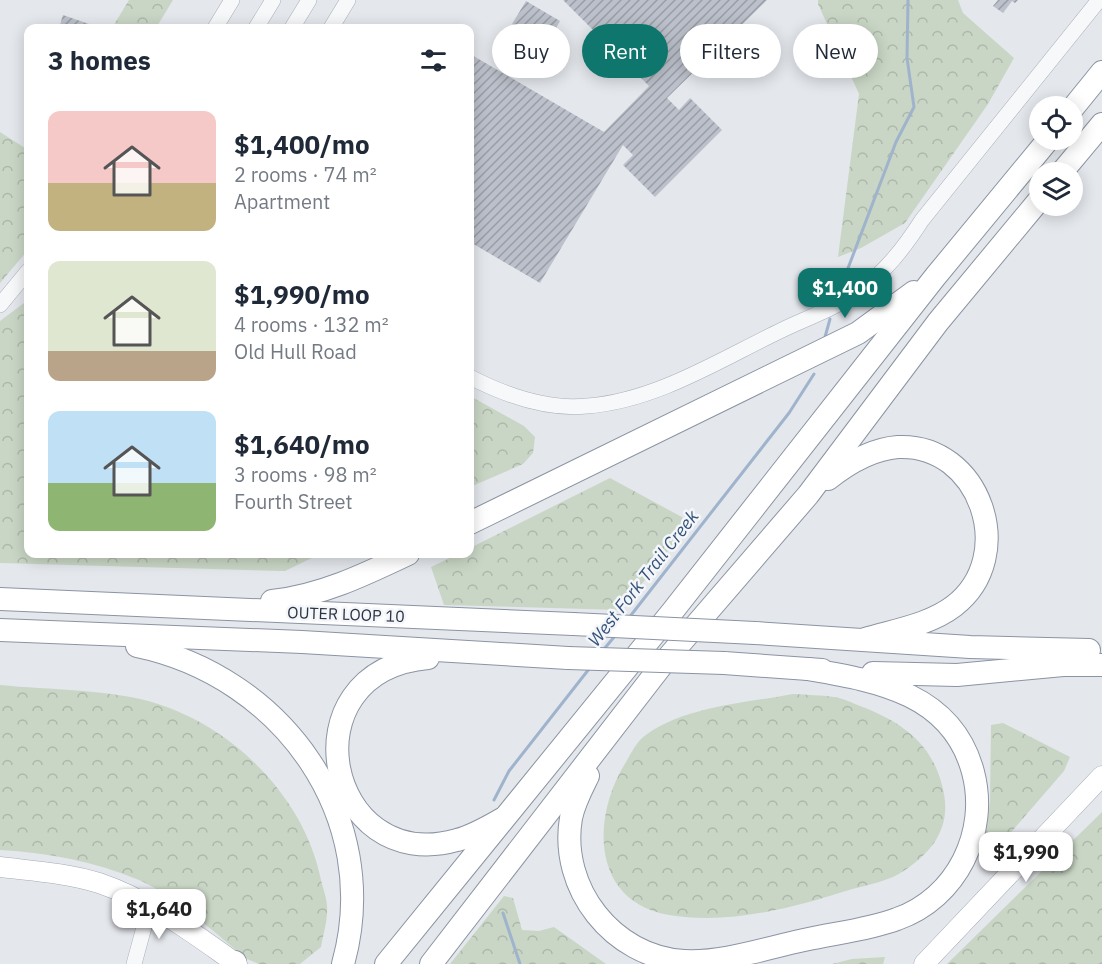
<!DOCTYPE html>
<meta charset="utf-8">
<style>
body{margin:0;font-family:"IBM Plex Sans",sans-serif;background:#f6f6f7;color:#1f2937;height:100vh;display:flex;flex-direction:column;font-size:22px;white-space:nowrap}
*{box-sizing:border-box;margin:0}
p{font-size:20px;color:#747a83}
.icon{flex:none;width:33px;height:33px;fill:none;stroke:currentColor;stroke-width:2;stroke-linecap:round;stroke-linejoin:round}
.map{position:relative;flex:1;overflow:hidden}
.panel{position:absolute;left:24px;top:24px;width:450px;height:534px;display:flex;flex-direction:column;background:#fff;border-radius:12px;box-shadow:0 3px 15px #0003}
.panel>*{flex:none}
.hud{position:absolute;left:492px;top:24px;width:519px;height:54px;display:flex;gap:12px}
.fabs{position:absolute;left:1029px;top:96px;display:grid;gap:12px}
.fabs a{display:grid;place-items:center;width:54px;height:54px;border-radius:50%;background:#fff;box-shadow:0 3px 15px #0003;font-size:30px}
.price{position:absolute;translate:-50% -51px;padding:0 14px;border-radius:12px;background:#fff;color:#222;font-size:20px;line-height:39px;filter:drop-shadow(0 2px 3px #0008)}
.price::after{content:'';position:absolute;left:50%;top:36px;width:18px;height:14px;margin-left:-9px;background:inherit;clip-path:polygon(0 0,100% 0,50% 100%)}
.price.active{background:#0f766e;color:#fff}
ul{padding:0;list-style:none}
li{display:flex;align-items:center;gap:18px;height:150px;padding:0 24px}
li span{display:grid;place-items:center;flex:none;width:168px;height:120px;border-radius:12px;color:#555}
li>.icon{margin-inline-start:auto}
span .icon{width:72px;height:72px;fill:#fffc;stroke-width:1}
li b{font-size:26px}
h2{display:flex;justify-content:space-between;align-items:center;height:72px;padding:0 24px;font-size:26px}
.chip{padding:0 21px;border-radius:27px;background:#fff;box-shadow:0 3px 15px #0003;font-size:21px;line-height:54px}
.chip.active{background:#0f766e;color:#fff}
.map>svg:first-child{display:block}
.forest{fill:url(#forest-crowns)}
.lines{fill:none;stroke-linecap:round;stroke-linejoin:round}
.stream{stroke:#9fb4cc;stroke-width:3}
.building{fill:url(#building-hatch)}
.minor-casing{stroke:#a9aeb7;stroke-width:16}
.major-casing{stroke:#a3abb8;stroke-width:21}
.highway-casing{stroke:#8b94a3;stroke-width:24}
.minor{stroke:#f7f8fa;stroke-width:15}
.major{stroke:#fff;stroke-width:20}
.highway{stroke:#fff;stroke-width:22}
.highway-bridge-casing{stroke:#8b94a3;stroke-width:24;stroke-linecap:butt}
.highway-bridge{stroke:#fff;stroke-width:22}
.labels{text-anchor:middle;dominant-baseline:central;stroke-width:5;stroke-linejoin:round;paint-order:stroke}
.street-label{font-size:16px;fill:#2b3445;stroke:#f4f6f9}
.water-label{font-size:18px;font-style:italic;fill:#34527a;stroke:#f4f6f9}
</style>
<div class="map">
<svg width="1102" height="964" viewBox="0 0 1102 964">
<defs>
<pattern id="forest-crowns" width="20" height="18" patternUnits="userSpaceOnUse" patternTransform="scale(1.5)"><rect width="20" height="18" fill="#c9d6c5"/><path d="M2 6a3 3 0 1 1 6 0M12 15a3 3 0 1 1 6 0" fill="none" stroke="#adb8ab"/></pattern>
<pattern id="building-hatch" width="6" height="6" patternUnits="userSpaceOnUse" patternTransform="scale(1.5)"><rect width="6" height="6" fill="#bbc0ca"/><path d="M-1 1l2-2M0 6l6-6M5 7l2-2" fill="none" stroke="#989da6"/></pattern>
</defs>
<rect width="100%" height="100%" fill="#e4e7ec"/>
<g class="forest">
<polygon points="129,0 173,0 156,28 112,28"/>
<polygon points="818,0 958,0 963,13 1014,58 988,104 905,223 861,248 838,257 859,94 818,4"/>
<polygon points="0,132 28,150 28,250 0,283"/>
<polygon points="28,300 28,554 320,554 285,571 0,563 0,321"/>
<polygon points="470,396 524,426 535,437 533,453 523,464 470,487"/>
<polygon points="610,478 691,522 621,610 444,605 431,567 458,554 470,554 470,548"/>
<path d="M0 685C48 690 113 689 158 704 236 729 305 799 321 880 323 889 328 901 327 911 327 923 323 935 321 947L300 964H259L247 959C213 932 179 898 139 880 94 861 48 853 0 850Z"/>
<path d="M793 694C807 695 821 695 834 697 843 698 852 703 860 706 900 721 931 742 942 785 947 804 947 820 937 838 930 852 908 870 893 877 879 883 863 886 849 890 792 908 729 925 669 915 591 902 591 817 626 762 630 755 635 745 641 739 678 707 746 703 793 694Z"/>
<polygon points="1003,723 1070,757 1064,771 1007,837 988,848 985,841 990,802 991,725"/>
<polygon points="1102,812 1102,964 947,964"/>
<polygon points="504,896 513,898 522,930 539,931 554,927 606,964 450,964"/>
<polygon points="885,957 883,964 832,964 852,959"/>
</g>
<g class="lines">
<g class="stream">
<polyline points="842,284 896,142 914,107 907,58 908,0"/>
<polyline points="825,337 830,319"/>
<polyline points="628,619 789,413 814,374"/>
<polyline points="604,649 615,636"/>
<polyline points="494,800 509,771 589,669"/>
<polyline points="503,913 520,964"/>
</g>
</g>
<g class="building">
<polygon points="563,0 767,0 667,98 679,110 690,98 722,130 655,197 623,165 633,155 623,145 540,283 470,242 470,54 604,132 649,86"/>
<polygon points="998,0 1018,0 1015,3 1012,1 1003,13 993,6"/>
<polygon points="526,1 560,21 547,44 512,24"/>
<polygon points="63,15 89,24 88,28 59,28"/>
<polygon points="500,34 518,42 512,54 494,45"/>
</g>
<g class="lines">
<g class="minor-casing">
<g id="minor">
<polyline points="215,28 232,0"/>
<polyline points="256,28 273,0"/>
<polyline points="292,28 309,0"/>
<polyline points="331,28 348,0"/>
<polyline points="0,305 28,271"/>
<path d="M470 377C505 395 548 410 587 406 656 401 721 359 782 330 807 318 836 308 859 291 886 271 904 248 922 220L1099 0"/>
<polyline points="134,964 150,905"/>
</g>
</g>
<g class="major-casing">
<g id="major">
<path d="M0 867C33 871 68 873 99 883 150 900 194 934 237 964"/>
<polyline points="924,964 1102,776"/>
</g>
</g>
<g class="highway-casing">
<g id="highway">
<polyline points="1072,109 1102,72"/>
<polyline points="1062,172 1102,124"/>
<path d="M828 479C847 464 871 449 898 447 980 443 1019 556 954 606 929 625 895 630 865 639"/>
<polyline points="470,523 858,333 914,292"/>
<polyline points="0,599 573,624"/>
<path d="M272 601C320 596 364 575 408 554"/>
<polyline points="0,630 302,642 568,658"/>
<polyline points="755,633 970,647 1089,650"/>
<path d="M137 646C282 676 384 817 343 964"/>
<path d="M428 658C283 671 326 877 457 840 473 836 488 827 502 819"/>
<polyline points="724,663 822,670"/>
<polyline points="873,673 957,675 1063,665 1102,665"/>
<path d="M588 776C581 790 574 803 571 818 559 888 613 957 684 961 723 963 766 948 804 940 835 933 868 930 897 919 957 898 989 832 973 772 952 693 877 681 808 669"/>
<polyline points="234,964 235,962"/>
<polyline points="386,964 672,612 935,277 1048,140"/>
<polyline points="431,964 665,661 808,495 938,322 1040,199"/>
</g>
</g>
<use href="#minor" class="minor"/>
<use href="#major" class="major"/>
<use href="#highway" class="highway"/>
<g class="highway-bridge-casing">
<g id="highway-bridge">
<polyline points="573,624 755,633"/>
<polyline points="568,658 724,663"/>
</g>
</g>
<use href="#highway-bridge" class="highway-bridge"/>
</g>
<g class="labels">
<g class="street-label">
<text transform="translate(346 614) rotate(2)">OUTER LOOP 10</text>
</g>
<g class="water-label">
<text transform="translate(643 578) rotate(-52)">West Fork Trail Creek</text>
</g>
</g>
</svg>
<div class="fabs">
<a><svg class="icon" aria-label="locate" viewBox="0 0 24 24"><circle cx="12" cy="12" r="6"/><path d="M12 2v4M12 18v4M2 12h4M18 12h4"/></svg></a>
<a><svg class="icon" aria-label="layers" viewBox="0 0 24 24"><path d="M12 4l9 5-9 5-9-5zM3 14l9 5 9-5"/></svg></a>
</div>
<b class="price active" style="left:845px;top:319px">$1,400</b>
<b class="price" style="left:1026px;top:883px">$1,990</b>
<b class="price" style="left:159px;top:940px">$1,640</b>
<div class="hud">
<a class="chip">Buy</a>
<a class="chip active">Rent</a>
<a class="chip">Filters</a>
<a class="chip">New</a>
</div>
<section class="panel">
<h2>3 homes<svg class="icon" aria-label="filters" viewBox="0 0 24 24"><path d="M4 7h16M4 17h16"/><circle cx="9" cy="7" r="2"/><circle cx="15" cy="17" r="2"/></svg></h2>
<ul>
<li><span style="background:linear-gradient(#f6c9c9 60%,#c2b280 0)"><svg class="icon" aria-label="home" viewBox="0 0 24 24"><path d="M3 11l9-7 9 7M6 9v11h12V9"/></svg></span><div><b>$1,400/mo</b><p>2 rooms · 74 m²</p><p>Apartment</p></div></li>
<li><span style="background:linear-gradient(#dfe7d0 75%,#b9a48a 0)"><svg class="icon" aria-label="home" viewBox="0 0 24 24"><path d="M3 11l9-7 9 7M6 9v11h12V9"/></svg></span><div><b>$1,990/mo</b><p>4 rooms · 132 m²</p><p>Old Hull Road</p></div></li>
<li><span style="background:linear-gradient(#bfe0f5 60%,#8fb573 0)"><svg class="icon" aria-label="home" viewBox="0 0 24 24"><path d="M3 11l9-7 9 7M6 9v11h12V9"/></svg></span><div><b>$1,640/mo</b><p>3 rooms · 98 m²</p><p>Fourth Street</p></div></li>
</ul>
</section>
</div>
